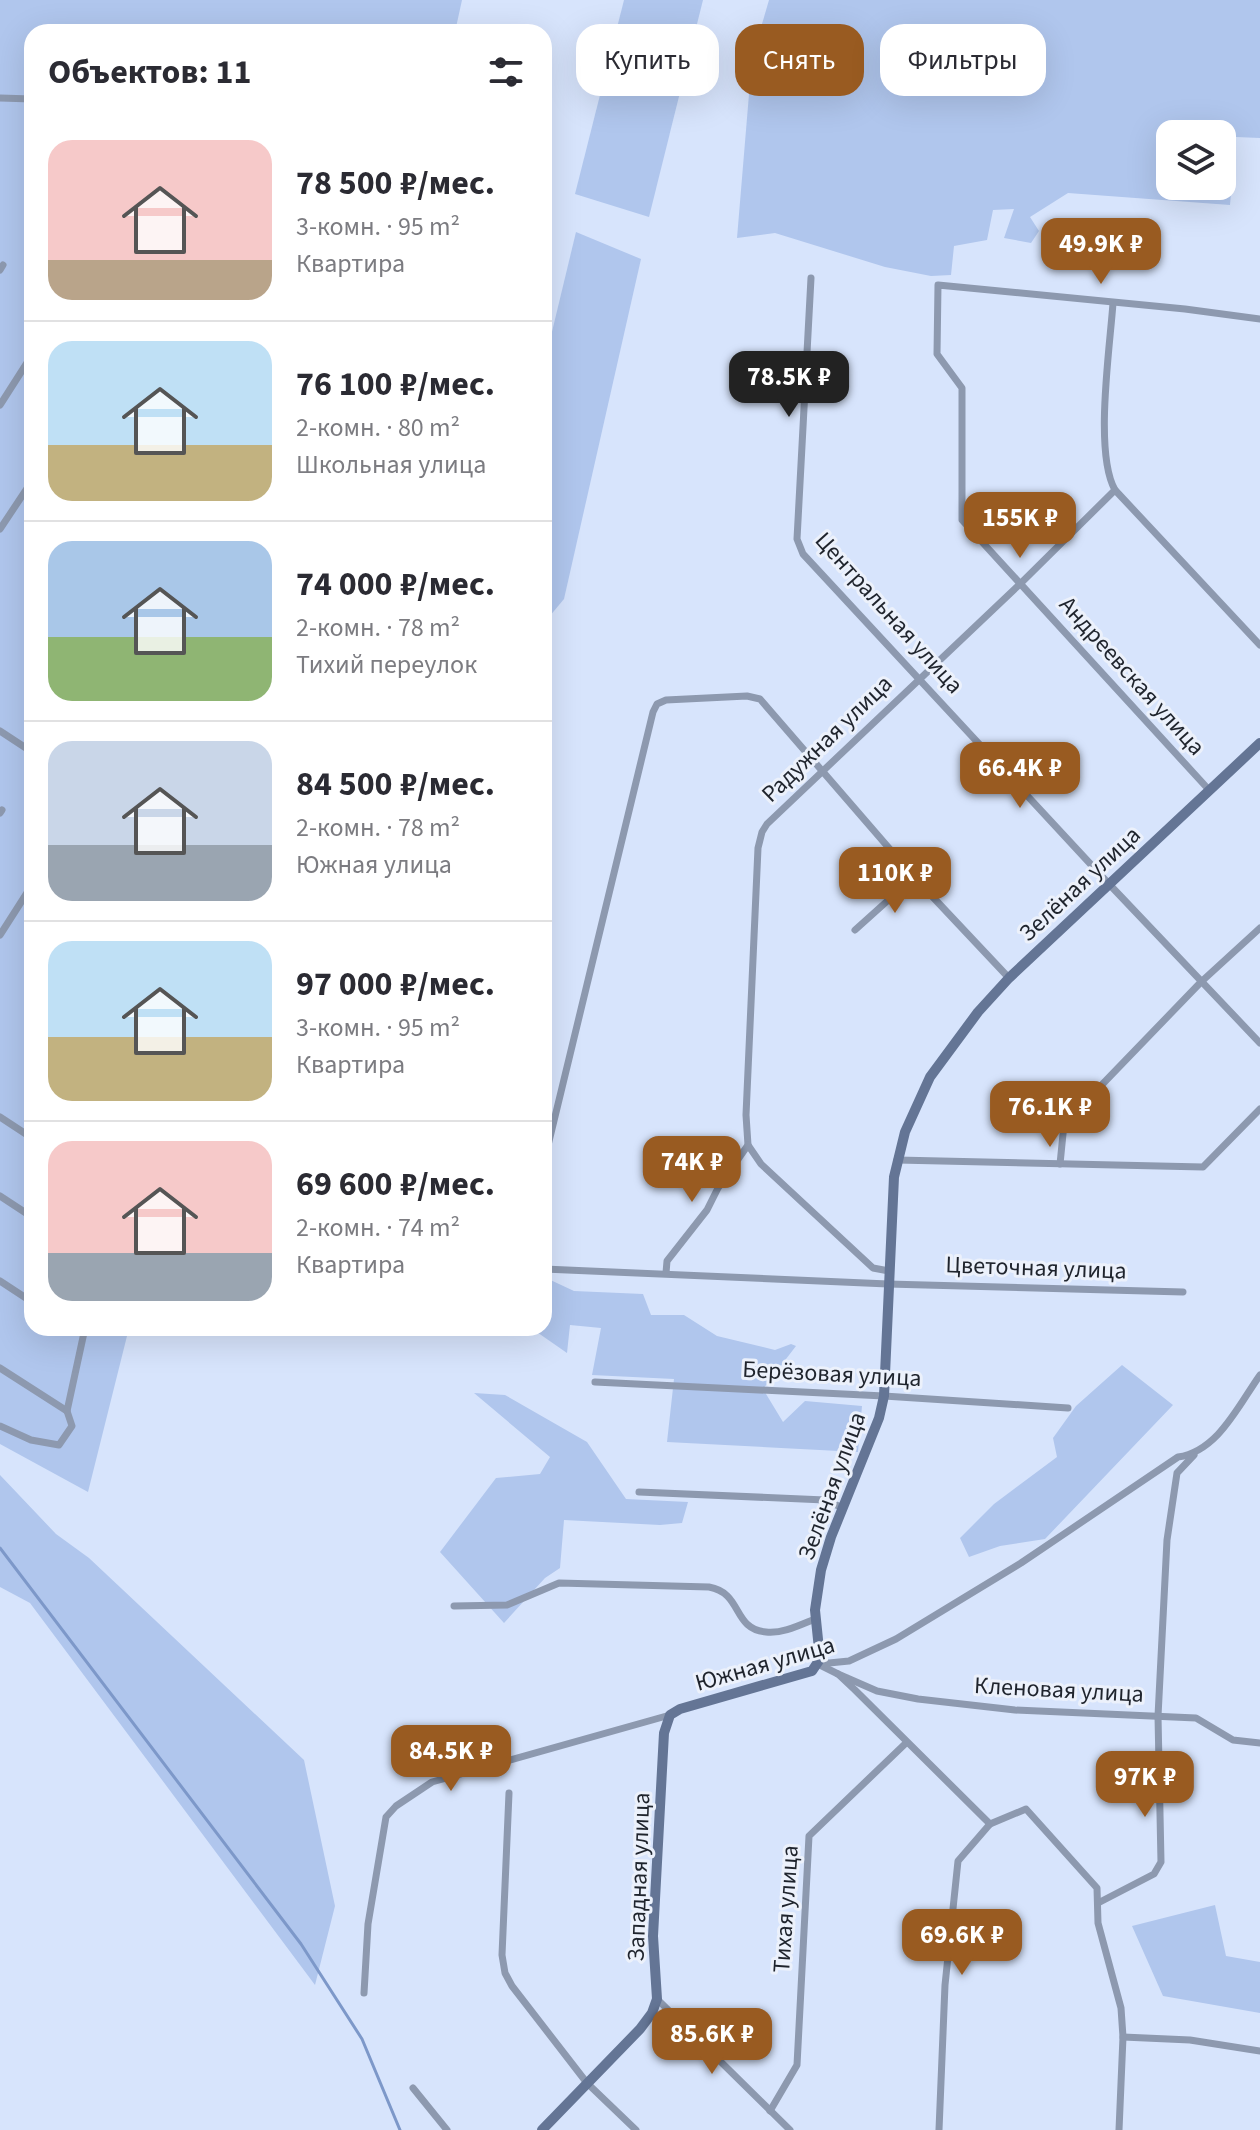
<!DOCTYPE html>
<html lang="ru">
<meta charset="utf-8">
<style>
body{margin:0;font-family:"Source Sans 3",sans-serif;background:#f2f2f3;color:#2b2b33;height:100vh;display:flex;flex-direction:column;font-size:30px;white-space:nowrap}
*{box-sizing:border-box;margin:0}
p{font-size:26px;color:#7c7c81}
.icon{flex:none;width:44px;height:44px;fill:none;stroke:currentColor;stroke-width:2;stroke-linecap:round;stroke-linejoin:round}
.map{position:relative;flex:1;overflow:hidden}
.drawer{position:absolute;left:24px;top:24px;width:528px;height:1312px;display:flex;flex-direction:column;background:#fff;border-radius:24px;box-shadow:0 8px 32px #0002}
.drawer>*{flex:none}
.hud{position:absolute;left:576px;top:24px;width:564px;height:72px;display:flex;gap:16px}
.tools{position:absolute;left:1156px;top:120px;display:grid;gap:16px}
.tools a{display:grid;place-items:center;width:80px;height:80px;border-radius:16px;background:#fff;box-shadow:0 8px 32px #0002;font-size:40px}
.price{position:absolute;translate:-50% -68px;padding:0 18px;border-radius:16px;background:#995b21;color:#fff;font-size:26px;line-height:52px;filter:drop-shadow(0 2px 4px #0008)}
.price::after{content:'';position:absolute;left:50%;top:48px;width:24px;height:18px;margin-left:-12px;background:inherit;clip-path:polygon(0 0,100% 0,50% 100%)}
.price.current{background:#222;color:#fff}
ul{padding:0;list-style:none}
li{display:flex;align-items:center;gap:24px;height:200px;padding:0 24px}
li+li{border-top:2px solid #e1e1e2}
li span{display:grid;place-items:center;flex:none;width:224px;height:160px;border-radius:24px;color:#555}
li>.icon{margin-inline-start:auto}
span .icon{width:96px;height:96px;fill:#fffc;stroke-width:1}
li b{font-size:34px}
h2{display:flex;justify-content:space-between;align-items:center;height:96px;padding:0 24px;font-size:34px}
.tag{padding:0 28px;border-radius:24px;background:#fff;box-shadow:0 8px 32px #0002;font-size:28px;line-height:72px}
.tag.current{background:#995b21;color:#fff}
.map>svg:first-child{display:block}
.green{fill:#b0c6ed;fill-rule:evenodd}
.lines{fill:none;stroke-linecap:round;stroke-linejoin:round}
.stream{stroke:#7d98c9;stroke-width:3}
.street{stroke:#8d99af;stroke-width:7}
.secondary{stroke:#647595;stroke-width:10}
.labels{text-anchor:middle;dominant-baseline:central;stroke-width:6;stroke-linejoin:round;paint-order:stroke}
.street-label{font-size:24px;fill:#1f242d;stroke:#ecf1fb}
</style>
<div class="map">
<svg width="1260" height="2130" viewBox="0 0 1260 2130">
<rect width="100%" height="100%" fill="#d7e4fc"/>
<g class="green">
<polygon points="0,0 462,0 455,32 32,32 32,1328 129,1328 88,1492 0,1444"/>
<polygon points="624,0 703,0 649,217 575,194"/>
<path d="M769 0H1260V138L1236 137 1230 205 1068 193 1030 217 1039 231 1031 243 1004 238 1014 209 993 210 987 240 954 246 951 275 931 276 885 267 775 233 737 238 752 58ZM1170 134H1222V186H1170Z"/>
<polygon points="576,232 641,259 564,599 544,623 544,365"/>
<polygon points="544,1277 574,1291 643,1294 651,1315 684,1315 717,1336 775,1350 791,1344 796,1346 763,1389 783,1422 805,1401 862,1406 858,1452 667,1442 674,1379 592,1375 601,1328 570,1325 567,1353 531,1328 544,1328"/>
<polygon points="1122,1365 1173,1405 1045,1539 1000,1546 969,1557 960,1538 994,1504 1057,1457 1053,1438 1076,1406"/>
<polygon points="474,1393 505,1395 587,1442 626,1499 688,1502 682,1523 660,1525 564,1520 560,1568 545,1578 504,1623 440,1552 496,1478 540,1474 550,1457"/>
<polygon points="0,1475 56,1534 89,1558 304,1760 335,1906 315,1985 30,1603 0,1587"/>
<polygon points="1215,1905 1226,1956 1260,1962 1260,2013 1163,1996 1132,1926"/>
</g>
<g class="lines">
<polyline class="stream" points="0,1548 301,1944 362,2039 400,2130"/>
<g class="street">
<polyline points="0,98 32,99"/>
<polyline points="0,270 3,265"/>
<polyline points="811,278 797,539 803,554 1109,884 1260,1043"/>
<path d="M1113 303C1110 347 1094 453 1115 490L1260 645"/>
<polyline points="0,405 32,355"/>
<polyline points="0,529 32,481"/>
<polyline points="0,731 32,752"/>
<polyline points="1210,791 962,520 962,388 937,354 938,285 1185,309 1260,319"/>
<polyline points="0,813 2,810"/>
<polyline points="855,930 914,877"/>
<polyline points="0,935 32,885"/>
<polyline points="0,1117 32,1138"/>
<polyline points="897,1160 1203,1167 1260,1109"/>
<polyline points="544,1162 653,712 657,704 666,700 747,696 760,699 914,877 1009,978"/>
<polyline points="1060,1164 1064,1124 1201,982 1260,928"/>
<polyline points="0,1196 32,1217"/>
<polyline points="544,1269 888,1284 1183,1292"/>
<polyline points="889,1271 873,1268 761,1164 748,1145 746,1115 758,848 762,832 767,824 1020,584 1115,490"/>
<polyline points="666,1273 667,1261 707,1210 718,1188 748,1145"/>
<polyline points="0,1281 32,1302"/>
<polyline points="0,1368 67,1411"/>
<polyline points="595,1382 884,1396 1068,1408"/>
<polyline points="0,1426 31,1440 59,1445 72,1426 67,1411 85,1328"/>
<polyline points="639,1492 825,1500 843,1508"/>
<path d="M454 1606 507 1605 559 1583 709 1587C743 1593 732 1629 766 1632 782 1634 800 1625 815 1619"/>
<path d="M819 1664 849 1661 896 1639 1021 1563 1178 1457C1218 1451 1238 1406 1260 1375"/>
<polyline points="820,1665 838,1674 855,1690 990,1824"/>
<polyline points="838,1674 877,1691 918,1699 1015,1710 1196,1718 1233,1740 1260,1743"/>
<polyline points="509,1793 502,1955 505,1973 512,1986 587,2083 636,2130"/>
<polyline points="1098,1903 1154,1874 1161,1862 1158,1716 1167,1540 1177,1473 1194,1455"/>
<polyline points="364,1993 368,1924 386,1817 396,1806 432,1782 670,1715"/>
<polyline points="657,1999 790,2130"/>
<polyline points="1123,2037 1190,2040 1260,2051"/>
<polyline points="413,2088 447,2130"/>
<polyline points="770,2111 797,2065 809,1836 906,1743"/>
<polyline points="939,2130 945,1985 958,1861 990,1824 1026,1809 1097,1888 1098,1923 1121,2008 1123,2037 1119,2130"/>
</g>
<polyline class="secondary" points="542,2130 640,2029 652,2013 657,1999 653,1936 664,1733 670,1715 680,1709 812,1671 820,1659 815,1610 821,1570 831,1537 879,1418 884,1396 894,1177 905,1132 930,1077 978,1012 1009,978 1260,743"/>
</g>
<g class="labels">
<g class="street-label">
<text transform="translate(889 613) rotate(48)">Центральная улица</text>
<text transform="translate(1132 676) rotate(48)">Андреевская улица</text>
<text transform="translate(827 739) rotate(-44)">Радужная улица</text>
<text transform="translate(1080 884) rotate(-43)">Зелёная улица</text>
<text transform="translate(1036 1268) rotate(2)">Цветочная улица</text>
<text transform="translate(832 1374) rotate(3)">Берёзовая улица</text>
<text transform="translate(832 1486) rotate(-70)">Зелёная улица</text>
<text transform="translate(765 1664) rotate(-16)">Южная улица</text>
<text transform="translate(1059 1690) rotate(3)">Кленовая улица</text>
<text transform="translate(639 1877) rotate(-88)">Западная улица</text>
<text transform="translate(786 1909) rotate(-86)">Тихая улица</text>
</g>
</g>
</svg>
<div class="tools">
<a><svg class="icon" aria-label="layers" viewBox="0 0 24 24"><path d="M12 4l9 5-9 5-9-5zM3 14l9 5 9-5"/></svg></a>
</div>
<b class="price" style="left:1101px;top:286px">49.9K ₽</b>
<b class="price current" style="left:789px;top:419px">78.5K ₽</b>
<b class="price" style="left:1020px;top:560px">155K ₽</b>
<b class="price" style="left:1020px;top:810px">66.4K ₽</b>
<b class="price" style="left:895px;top:915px">110K ₽</b>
<b class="price" style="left:1050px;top:1149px">76.1K ₽</b>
<b class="price" style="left:692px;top:1204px">74K ₽</b>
<b class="price" style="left:451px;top:1793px">84.5K ₽</b>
<b class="price" style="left:1145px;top:1819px">97K ₽</b>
<b class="price" style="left:962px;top:1977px">69.6K ₽</b>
<b class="price" style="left:712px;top:2076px">85.6K ₽</b>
<div class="hud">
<a class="tag">Купить</a>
<a class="tag current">Снять</a>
<a class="tag">Фильтры</a>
</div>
<section class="drawer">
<h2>Объектов: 11<svg class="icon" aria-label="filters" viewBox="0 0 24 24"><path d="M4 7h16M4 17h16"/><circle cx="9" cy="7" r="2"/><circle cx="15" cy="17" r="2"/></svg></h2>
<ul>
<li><span style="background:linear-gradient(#f6c9c9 75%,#b9a48a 0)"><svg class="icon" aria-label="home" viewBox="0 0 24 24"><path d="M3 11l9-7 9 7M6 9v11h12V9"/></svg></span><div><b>78 500 ₽/мес.</b><p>3-комн. · 95 m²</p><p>Квартира</p></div></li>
<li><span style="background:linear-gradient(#bfe0f5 65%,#c2b280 0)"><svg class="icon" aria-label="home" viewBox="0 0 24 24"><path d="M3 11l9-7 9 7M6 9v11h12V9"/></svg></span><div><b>76 100 ₽/мес.</b><p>2-комн. · 80 m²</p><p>Школьная улица</p></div></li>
<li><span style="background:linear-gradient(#a9c7e8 60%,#8fb573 0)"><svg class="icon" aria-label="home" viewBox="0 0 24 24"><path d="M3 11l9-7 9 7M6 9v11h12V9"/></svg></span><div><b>74 000 ₽/мес.</b><p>2-комн. · 78 m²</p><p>Тихий переулок</p></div></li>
<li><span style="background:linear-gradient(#c9d6e8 65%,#9aa5b1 0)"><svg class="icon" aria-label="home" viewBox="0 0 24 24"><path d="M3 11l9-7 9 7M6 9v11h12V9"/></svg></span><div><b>84 500 ₽/мес.</b><p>2-комн. · 78 m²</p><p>Южная улица</p></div></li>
<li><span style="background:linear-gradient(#bfe0f5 60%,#c2b280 0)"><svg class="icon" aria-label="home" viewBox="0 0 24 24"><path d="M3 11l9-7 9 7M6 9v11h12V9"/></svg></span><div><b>97 000 ₽/мес.</b><p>3-комн. · 95 m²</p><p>Квартира</p></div></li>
<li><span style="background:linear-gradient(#f6c9c9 70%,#9aa5b1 0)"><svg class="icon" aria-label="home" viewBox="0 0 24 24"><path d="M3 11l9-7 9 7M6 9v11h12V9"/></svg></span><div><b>69 600 ₽/мес.</b><p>2-комн. · 74 m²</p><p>Квартира</p></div></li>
</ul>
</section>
</div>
